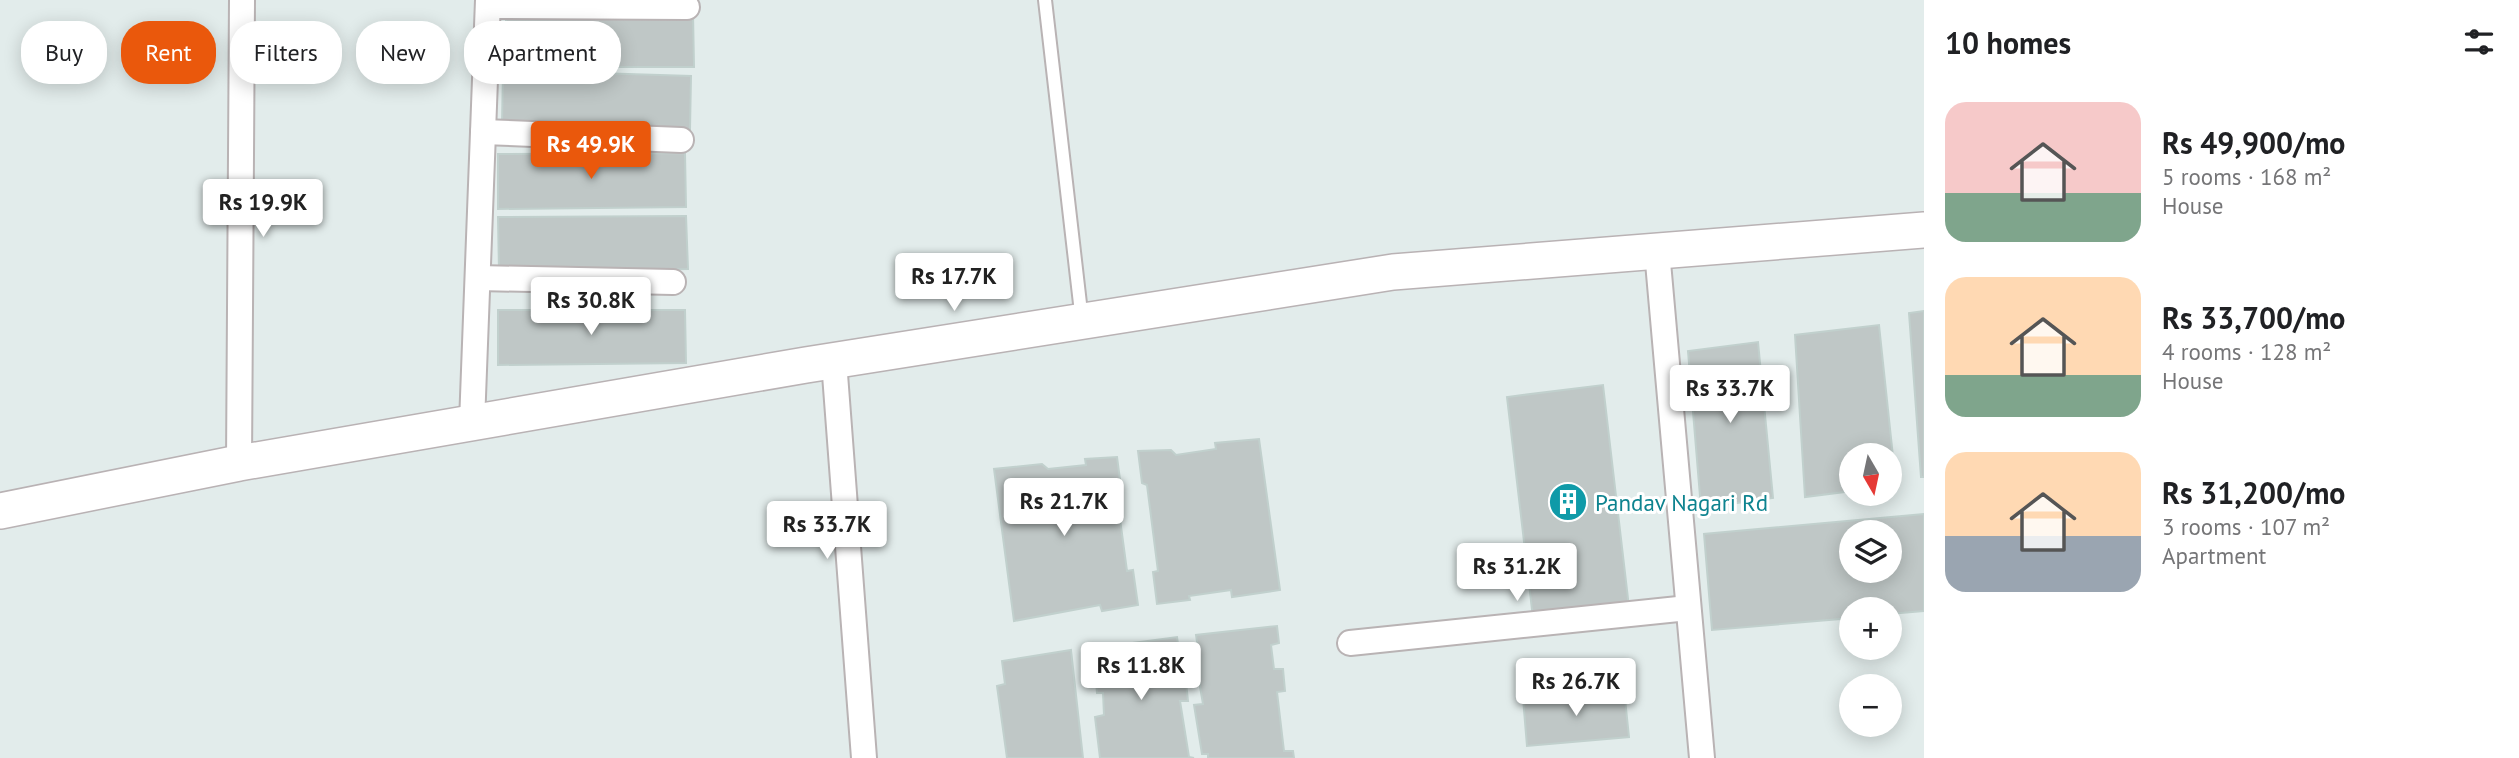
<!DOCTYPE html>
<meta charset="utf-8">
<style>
body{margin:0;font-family:"PT Sans",sans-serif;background:#f6f6f6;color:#202124;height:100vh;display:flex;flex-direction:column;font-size:26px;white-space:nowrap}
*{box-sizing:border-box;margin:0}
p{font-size:23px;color:#757577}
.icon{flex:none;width:38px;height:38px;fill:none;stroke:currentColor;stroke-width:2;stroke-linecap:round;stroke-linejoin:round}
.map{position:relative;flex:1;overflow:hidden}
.sheet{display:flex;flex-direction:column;background:#fff;width:595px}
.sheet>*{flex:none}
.guide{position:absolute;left:21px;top:21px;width:665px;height:63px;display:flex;gap:14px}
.needle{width:46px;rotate:171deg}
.buttons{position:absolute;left:1839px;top:443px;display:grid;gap:14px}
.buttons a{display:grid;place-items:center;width:63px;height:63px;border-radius:50%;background:#fff;box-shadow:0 4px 18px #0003;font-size:35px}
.price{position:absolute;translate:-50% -60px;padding:0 16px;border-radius:7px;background:#fff;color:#222;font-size:23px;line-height:46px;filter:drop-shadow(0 2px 4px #0008)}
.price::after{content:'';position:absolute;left:50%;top:42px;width:21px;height:16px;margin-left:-10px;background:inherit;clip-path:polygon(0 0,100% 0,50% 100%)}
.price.current{background:#ea580c;color:#fff}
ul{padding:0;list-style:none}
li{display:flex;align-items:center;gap:21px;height:175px;padding:0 21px}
li span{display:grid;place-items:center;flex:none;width:196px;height:140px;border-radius:21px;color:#555}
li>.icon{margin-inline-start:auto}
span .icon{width:84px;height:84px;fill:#fffc;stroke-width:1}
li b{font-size:30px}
h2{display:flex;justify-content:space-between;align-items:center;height:84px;padding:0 21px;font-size:30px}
.pill{padding:0 24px;border-radius:28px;background:#fff;box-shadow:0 4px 18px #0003;font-size:24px;line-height:63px}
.pill.current{background:#ea580c;color:#fff}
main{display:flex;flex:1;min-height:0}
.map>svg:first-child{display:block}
.building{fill:#bfc7c6;stroke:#c1d0cd;stroke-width:2;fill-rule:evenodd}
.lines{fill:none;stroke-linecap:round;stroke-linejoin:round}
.lane-casing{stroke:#b9b3b4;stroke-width:16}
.street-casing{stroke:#b9b3b4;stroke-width:28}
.secondary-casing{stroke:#b9b2b4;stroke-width:38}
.lane{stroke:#fff;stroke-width:12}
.street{stroke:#fff;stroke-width:24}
.secondary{stroke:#fff;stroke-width:35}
.labels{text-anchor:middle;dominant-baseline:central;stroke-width:6;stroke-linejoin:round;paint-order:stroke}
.culture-label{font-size:23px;fill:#0d838f;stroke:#fff;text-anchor:start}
</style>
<main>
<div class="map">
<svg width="1924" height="758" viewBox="0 0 1924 758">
<rect width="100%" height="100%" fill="#e2eceb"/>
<g class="building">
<polygon points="506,11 693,13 694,67 506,67"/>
<polygon points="503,70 691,76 690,130 502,125"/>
<polygon points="685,153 686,207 498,209 498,154"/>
<polygon points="686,216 688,269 499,272 498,217"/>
<polygon points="498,310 685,310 686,363 498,365"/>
<polygon points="1924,311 1924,477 1921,477 1909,313"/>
<polygon points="1879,325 1896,485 1890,486 1890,455 1852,455 1852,491 1805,497 1795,335"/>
<polygon points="1758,342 1773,498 1701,508 1688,351"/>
<polygon points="1603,385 1629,607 1533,618 1507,397"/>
<polygon points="1259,439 1280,590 1232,597 1231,590 1189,596 1190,600 1157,604 1153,572 1158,571 1147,485 1142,483 1138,451 1171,450 1176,455 1216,449 1215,443"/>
<polygon points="1117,457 1121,487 1116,489 1127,571 1133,570 1138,605 1102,611 1100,605 1014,621 994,469 1042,464 1048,469 1086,465 1085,459"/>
<path d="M1924 514V611L1890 614V609H1852V618L1712 630 1704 534ZM1852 532H1890V570H1852Z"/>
<polygon points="1277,626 1279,643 1271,645 1274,669 1283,669 1285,691 1277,692 1284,751 1293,751 1294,758 1208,758 1208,754 1202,754 1194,705 1203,704 1199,681 1195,680 1191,657 1199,656 1196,635"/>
<polygon points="1177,637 1180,659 1173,659 1176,683 1186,682 1188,701 1180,701 1189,757 1194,758 1100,758 1095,717 1104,715 1103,693 1097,693 1095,670 1103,668 1101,647"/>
<polygon points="1071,650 1083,758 1007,758 997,686 1005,684 1002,661"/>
<polygon points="1624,689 1629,737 1527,746 1523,698"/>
</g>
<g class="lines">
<g class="lane-casing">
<polyline id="lane" points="1045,0 1082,321"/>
</g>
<g class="street-casing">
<g id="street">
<polyline points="488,6 687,7"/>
<polyline points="483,132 681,140"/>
<polyline points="1657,251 1702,758"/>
<polyline points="478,278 673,282"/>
<polyline points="834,361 864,758"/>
<polyline points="472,423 488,0"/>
<polyline points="238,467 239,463 242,0"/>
<polyline points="1350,643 1688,608"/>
</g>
</g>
<g class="secondary-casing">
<polyline id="secondary" points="0,511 239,463 806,365 1393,272 1924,230"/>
</g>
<use href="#lane" class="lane"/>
<use href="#street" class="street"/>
<use href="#secondary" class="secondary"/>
</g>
<defs>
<g id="building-disc" transform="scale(2.0125)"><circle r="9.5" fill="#0f9aa8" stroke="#fff"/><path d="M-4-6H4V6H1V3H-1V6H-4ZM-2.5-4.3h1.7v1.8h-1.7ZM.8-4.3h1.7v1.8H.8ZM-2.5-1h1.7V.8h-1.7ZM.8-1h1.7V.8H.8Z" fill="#fff"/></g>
</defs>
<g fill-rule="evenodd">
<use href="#building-disc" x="1568" y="502"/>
</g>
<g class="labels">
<g class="culture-label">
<text x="1595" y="502">Pandav Nagari Rd</text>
</g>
</g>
</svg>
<div class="buttons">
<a><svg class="needle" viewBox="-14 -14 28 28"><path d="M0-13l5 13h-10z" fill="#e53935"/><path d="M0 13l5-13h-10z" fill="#757577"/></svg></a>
<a><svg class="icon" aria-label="layers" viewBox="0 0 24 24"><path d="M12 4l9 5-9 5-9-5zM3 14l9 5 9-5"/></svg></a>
<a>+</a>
<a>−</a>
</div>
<b class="price current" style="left:591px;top:181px">Rs 49.9K</b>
<b class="price" style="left:263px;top:239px">Rs 19.9K</b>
<b class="price" style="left:954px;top:313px">Rs 17.7K</b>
<b class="price" style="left:591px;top:337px">Rs 30.8K</b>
<b class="price" style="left:1730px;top:425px">Rs 33.7K</b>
<b class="price" style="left:1064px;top:538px">Rs 21.7K</b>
<b class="price" style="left:827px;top:561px">Rs 33.7K</b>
<b class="price" style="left:1517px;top:603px">Rs 31.2K</b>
<b class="price" style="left:1141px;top:702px">Rs 11.8K</b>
<b class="price" style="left:1576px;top:718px">Rs 26.7K</b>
<div class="guide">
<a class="pill">Buy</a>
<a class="pill current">Rent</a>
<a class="pill">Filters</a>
<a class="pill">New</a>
<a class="pill">Apartment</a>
</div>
</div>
<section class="sheet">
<h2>10 homes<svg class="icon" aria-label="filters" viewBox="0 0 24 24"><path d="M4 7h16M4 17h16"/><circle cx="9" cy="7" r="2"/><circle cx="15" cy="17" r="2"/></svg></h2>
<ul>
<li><span style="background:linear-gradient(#f6c9c9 65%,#7fa58c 0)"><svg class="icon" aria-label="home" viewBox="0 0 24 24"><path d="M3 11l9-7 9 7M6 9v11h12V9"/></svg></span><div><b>Rs 49,900/mo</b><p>5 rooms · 168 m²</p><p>House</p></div></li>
<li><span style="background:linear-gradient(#ffd9b3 70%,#7fa58c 0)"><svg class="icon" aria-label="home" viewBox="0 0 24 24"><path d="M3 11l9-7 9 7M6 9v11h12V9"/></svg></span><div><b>Rs 33,700/mo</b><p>4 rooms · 128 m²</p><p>House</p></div></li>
<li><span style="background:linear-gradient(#ffd9b3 60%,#9aa5b1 0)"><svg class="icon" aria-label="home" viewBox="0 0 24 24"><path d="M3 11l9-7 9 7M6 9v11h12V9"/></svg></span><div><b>Rs 31,200/mo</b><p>3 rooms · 107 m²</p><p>Apartment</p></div></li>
</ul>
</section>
</main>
